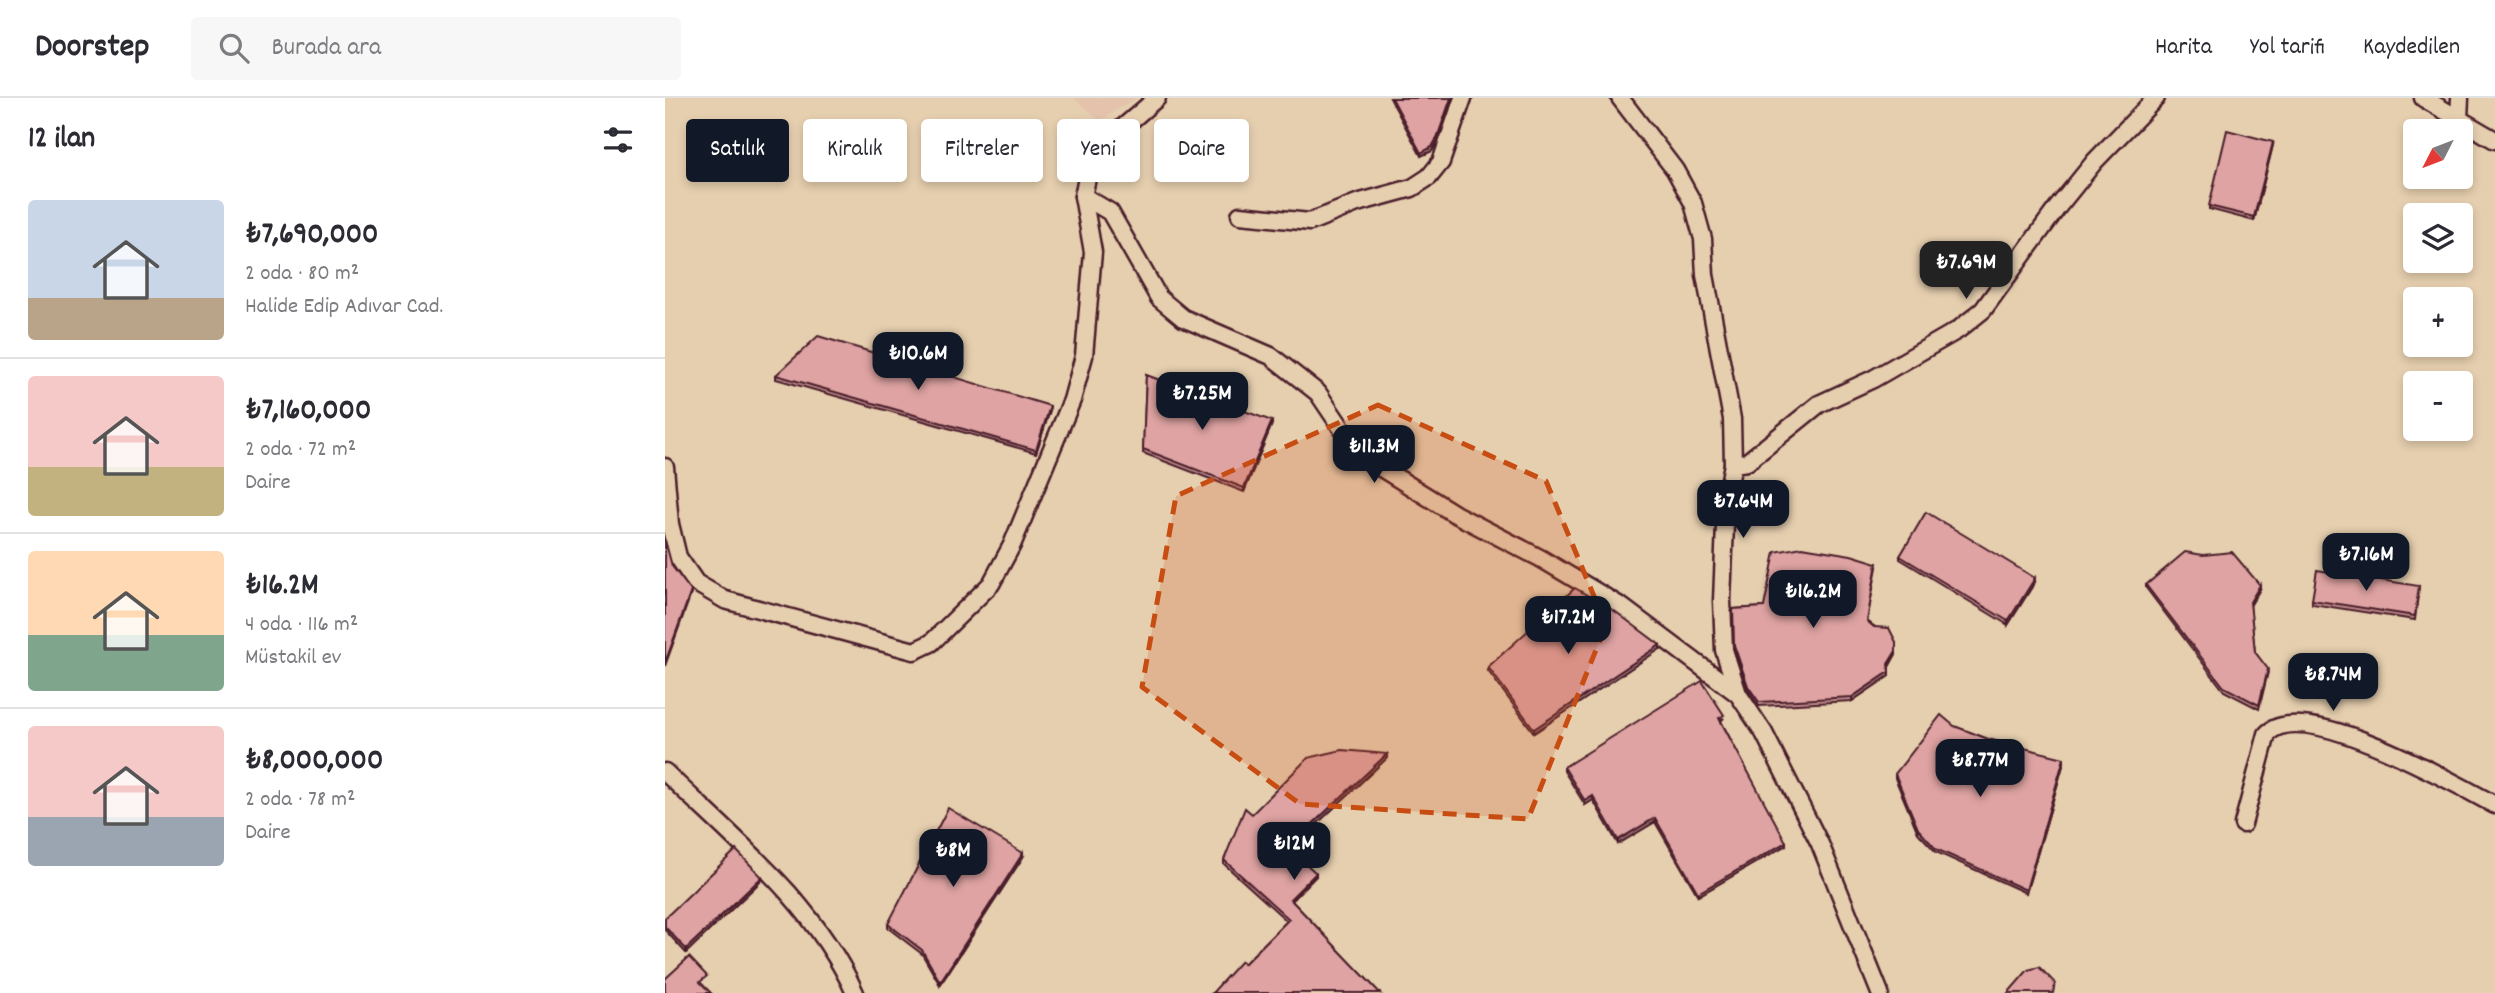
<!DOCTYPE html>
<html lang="tr">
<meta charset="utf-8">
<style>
body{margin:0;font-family:Dekko,sans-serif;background:#f7f7f7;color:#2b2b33;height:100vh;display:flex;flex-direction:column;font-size:26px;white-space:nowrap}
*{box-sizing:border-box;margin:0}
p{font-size:23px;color:#7c7c81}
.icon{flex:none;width:38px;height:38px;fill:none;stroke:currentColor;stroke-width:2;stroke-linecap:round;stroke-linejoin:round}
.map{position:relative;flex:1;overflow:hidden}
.drawer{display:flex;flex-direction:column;background:#fff;width:665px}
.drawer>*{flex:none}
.banner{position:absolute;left:21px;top:21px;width:665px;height:63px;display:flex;gap:14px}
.needle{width:46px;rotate:228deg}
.controls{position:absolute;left:1738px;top:21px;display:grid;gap:14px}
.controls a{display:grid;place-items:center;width:70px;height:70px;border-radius:7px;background:#fff;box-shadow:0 4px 10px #0003;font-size:35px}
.price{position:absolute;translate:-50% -60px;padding:0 16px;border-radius:14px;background:#111827;color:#fff;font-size:23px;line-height:46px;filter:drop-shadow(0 2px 4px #0008)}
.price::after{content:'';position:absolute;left:50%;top:42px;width:21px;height:16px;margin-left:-10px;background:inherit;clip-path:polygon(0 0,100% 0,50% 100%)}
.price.on{background:#222;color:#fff}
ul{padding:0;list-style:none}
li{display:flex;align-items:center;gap:21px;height:175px;padding:0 28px}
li+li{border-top:2px solid #e1e1e2}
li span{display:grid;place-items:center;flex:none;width:196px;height:140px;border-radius:7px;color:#555}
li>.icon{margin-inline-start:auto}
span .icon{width:84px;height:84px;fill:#fffc;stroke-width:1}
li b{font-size:30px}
h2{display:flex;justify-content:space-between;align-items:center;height:84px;padding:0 28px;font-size:30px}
.chip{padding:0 24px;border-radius:7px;background:#fff;box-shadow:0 4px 10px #0003;font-size:24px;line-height:63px}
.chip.on{background:#111827;color:#fff}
header{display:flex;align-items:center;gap:42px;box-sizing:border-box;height:98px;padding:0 35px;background:#fff;border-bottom:2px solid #e1e1e2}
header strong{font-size:33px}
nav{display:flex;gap:38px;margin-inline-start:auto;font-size:24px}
.search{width:490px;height:63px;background:#f7f7f7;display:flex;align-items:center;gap:18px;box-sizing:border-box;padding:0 24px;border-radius:7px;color:#7c7c81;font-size:26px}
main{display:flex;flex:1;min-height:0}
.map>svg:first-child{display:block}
.built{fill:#e4c2ab}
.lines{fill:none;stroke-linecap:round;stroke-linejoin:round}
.street-casing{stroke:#4a1f2b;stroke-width:21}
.street{stroke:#e6cfaf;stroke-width:16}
.wall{fill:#bf8c8b;stroke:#4a1f2b;stroke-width:2}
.shaded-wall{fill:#9b7271;stroke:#4a1f2b;stroke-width:2}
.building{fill:#dea3a2;stroke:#4a1f2b;stroke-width:2}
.marked{fill:#c84d12;fill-opacity:0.2;stroke:#c84d12;stroke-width:5;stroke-dasharray:14 9;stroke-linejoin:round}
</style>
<header>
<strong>Doorstep</strong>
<div class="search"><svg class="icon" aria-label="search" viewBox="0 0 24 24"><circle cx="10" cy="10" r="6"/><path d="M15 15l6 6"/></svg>Burada ara</div>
<nav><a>Harita</a><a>Yol tarifi</a><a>Kaydedilen</a></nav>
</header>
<main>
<section class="drawer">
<h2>12 ilan<svg class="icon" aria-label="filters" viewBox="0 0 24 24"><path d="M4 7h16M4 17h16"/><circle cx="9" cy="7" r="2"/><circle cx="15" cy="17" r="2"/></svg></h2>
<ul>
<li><span style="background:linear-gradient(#c9d6e8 70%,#b9a48a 0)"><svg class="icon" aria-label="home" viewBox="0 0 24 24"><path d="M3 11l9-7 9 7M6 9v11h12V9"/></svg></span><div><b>₺7,690,000</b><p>2 oda · 80 m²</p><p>Halide Edip Adıvar Cad.</p></div></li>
<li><span style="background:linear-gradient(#f6c9c9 65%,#c2b280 0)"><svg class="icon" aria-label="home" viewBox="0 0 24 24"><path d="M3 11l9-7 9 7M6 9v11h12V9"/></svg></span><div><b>₺7,160,000</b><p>2 oda · 72 m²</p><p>Daire</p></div></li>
<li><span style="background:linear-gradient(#ffd9b3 60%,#7fa58c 0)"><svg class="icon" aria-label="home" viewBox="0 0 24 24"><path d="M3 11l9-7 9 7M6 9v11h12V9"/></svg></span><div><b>₺16.2M</b><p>4 oda · 116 m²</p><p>Müstakil ev</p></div></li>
<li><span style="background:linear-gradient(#f6c9c9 65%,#9aa5b1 0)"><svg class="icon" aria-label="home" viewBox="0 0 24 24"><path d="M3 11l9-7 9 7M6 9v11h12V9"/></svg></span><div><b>₺8,000,000</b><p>2 oda · 78 m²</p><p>Daire</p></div></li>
</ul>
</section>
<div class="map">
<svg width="1830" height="895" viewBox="0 0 1830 895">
<rect width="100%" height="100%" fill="#e6cfaf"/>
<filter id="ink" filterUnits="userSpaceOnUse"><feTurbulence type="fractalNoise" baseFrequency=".0143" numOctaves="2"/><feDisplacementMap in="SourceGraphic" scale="14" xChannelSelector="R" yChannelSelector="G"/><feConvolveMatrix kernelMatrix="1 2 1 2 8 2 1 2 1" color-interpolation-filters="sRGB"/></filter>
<g filter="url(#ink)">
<polygon class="built" points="409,0 471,0 435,23"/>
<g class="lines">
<g class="street-casing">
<g id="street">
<polyline points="955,0 1010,72 1028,105 1038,141 1040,177 1067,321 1068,366 1061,401 1057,503 1059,552 1073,596 1099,635 1155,746 1215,895"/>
<polyline points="1758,0 1830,42"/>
<polyline points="1794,20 1795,0"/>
<polyline points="418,98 445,114 494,200 518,220 606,258 653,295 686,344 705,363 790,416 875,460 957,509 1073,596"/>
<polyline points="575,117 645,124 692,105 747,90 764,79 776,64 798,0"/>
<polyline points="1068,366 1082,364 1154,306 1208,281 1293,232 1318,212 1392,110 1430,63 1491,0"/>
<polyline points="0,369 5,426 13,459 31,485 60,502 249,553 266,545 326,486 347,447 407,302 419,258 428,154 418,98 425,67 441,44 492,0"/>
<path d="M0 674C69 741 150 805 190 895"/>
<path d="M1578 726 1602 636C1638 598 1791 686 1830 707"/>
</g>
</g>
<use href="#street" class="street"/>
</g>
<g class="wall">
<polygon points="725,0 787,0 772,44 767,53 756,58"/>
<polygon points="1608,47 1589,123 1544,111 1544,108"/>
<polygon points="111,277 385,312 371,355 111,281"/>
<polygon points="481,277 607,326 579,394 478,355"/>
<polygon points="1235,458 1370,484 1343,527 1235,461"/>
<polygon points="1212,469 1202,523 1231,544 1231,556 1224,569 1224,578 1187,603 1094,608 1083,591 1069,550 1068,511 1099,509"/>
<polygon points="1481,487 1595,491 1585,507 1590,554 1603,574 1594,611 1559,593 1481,490"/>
<polygon points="1754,488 1750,522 1647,506 1647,502"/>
<polygon points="995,551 869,635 823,573 823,569"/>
<polygon points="1059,620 1056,623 1121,747 1033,798 990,724 953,746 928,702 920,707 899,673 899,669"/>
<polygon points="1289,628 1323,641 1399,664 1361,795 1271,754 1253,735 1230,680 1230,676"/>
<polygon points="722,660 625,751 651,778 627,803 715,895 579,866 622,823 559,766 559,762 587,716"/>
<polygon points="358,759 275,887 257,856 223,830 223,826"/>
<polygon points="97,782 21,855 0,832 0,820"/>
</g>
<g class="shaded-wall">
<polygon points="786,0 787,0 772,44 767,53 756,58 756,55"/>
<polygon points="1608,44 1608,47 1589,123 1589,119"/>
<polygon points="385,308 385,312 371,355 371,352"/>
<polygon points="607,323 607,326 579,394 579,390"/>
<polygon points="1370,480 1370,484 1343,527 1343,523"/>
<polygon points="1595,487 1595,491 1585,508 1585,504"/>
<polygon points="26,493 26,496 0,568 0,565"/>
<polygon points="995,547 995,551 869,635 869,631"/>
<polygon points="1231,553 1231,556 1223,570 1223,566"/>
<polygon points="1224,574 1224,578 1187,603 1187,599"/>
<polygon points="722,656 722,660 623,753 623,749"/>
<polygon points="1399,660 1399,664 1361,795 1361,792"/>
<polygon points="928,698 928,702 920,707 920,703"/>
<polygon points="990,720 990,724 953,746 953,742"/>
<polygon points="1121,744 1121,747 1033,798 1033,795"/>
<polygon points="358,755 358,759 275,887 275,884"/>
<polygon points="651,775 651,778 625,804 625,801"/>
<polygon points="97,779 97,782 21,855 21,851"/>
</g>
<g class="building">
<polygon points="727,0 786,0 772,40 767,49 756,55"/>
<polygon points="1562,32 1608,44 1589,119 1544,108"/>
<polygon points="153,238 385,308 371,352 111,277"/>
<polygon points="481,277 607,323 579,390 478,351"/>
<polygon points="1261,414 1370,480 1343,523 1235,458"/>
<polygon points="0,442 7,468 26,493 0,565"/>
<polygon points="1137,449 1186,457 1212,465 1202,523 1209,529 1224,530 1231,544 1231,553 1223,566 1224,574 1187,599 1094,604 1083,588 1069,547 1068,511 1099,509 1110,454"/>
<polygon points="1520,454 1538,457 1567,454 1595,487 1585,504 1590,554 1603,571 1594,607 1559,589 1481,487"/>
<polygon points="1652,472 1754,488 1750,518 1647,502"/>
<polygon points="910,490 951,514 995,547 869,631 823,569"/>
<polygon points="1037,583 1059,617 1054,620 1121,744 1033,795 990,720 953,742 928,698 920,703 899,669"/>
<polygon points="1276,617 1289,628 1323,641 1399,660 1361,792 1271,751 1253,731 1230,676"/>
<polygon points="677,652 722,656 623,749 651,775 625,801 715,895 547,895 576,863 579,866 624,821 559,762 580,710 587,716 643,660"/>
<polygon points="283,710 358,755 275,884 257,852 223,826"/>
<polygon points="71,752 97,779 21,851 0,829 0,820"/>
<polygon points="24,859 42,878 35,884 46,895 0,895 0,881"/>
<polygon points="1374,869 1390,885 1388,895 1343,895 1363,872"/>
</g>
</g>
<path class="marked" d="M713 307 881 383 941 527 863 721 635 706 477 589 511 398Z"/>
</svg>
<div class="controls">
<a><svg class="needle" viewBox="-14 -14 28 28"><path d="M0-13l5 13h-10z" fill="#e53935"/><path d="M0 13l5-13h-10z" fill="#7c7c81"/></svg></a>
<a><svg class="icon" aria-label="layers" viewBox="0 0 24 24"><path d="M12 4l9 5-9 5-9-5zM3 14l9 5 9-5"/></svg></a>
<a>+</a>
<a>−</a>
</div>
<b class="price on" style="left:1301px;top:203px">₺7.69M</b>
<b class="price" style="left:253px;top:294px">₺10.6M</b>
<b class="price" style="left:537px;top:334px">₺7.25M</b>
<b class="price" style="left:709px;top:387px">₺11.3M</b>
<b class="price" style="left:1078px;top:442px">₺7.64M</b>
<b class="price" style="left:1701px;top:495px">₺7.16M</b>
<b class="price" style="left:1148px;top:532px">₺16.2M</b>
<b class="price" style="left:903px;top:558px">₺17.2M</b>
<b class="price" style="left:1668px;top:615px">₺8.74M</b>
<b class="price" style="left:1315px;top:701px">₺8.77M</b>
<b class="price" style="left:629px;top:784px">₺12M</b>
<b class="price" style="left:288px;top:791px">₺8M</b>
<div class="banner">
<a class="chip on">Satılık</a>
<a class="chip">Kiralık</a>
<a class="chip">Filtreler</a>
<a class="chip">Yeni</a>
<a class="chip">Daire</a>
</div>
</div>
</main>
